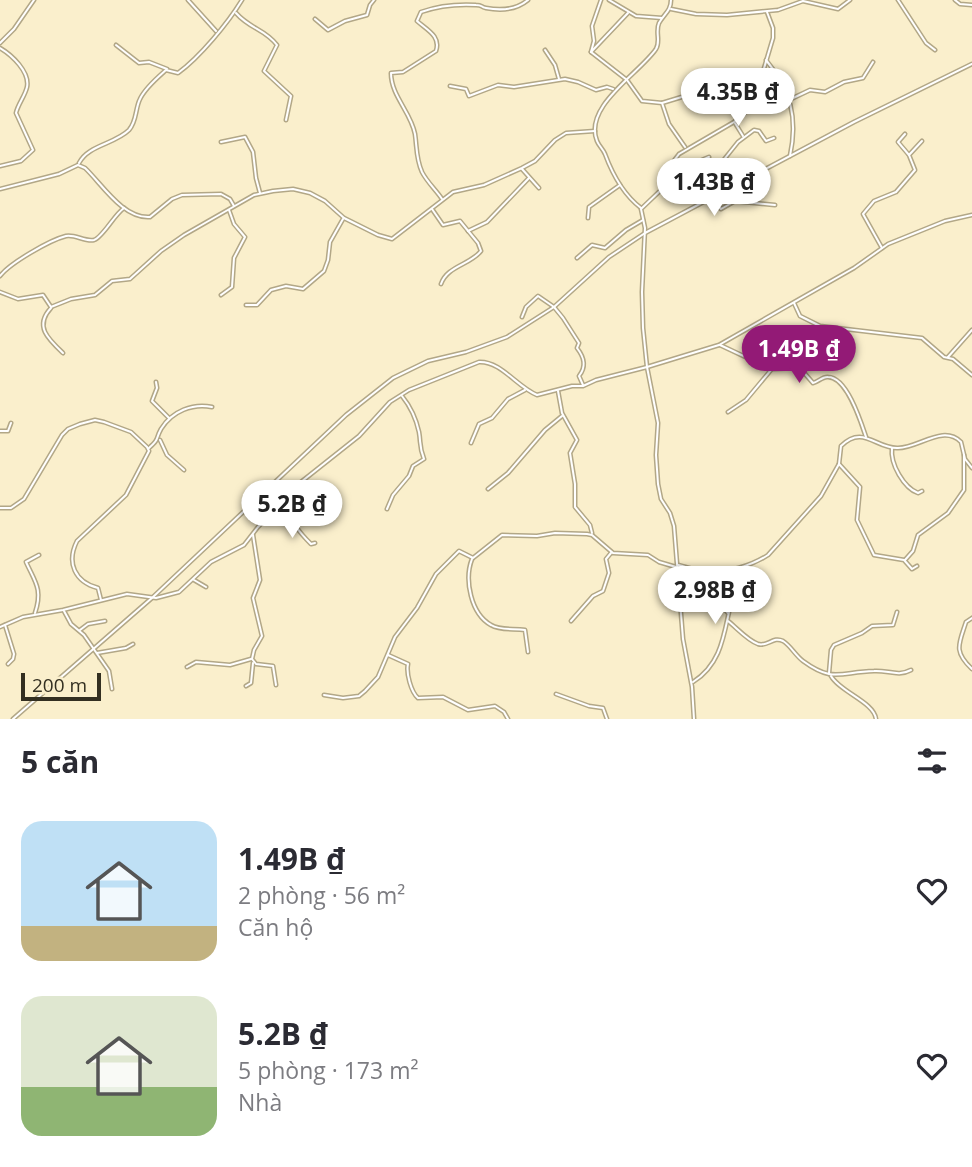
<!DOCTYPE html>
<html lang="vi">
<meta charset="utf-8">
<style>
body{margin:0;font-family:"Open Sans",sans-serif;background:#f2f2f3;color:#2b2b33;height:100vh;display:flex;flex-direction:column;font-size:26px;white-space:nowrap}
*{box-sizing:border-box;margin:0}
p{font-size:23px;color:#7c7c81}
.icon{flex:none;width:38px;height:38px;fill:none;stroke:currentColor;stroke-width:2;stroke-linecap:round;stroke-linejoin:round}
.map{position:relative;height:719px;overflow:hidden}
.details{display:flex;flex-direction:column;background:#fff;flex:1}
.details>*{flex:none}
.scale{position:absolute;left:21px;bottom:18px;width:80px;box-sizing:border-box;padding-left:7px;border:4px solid #332f21;border-top:0;font-size:19px;line-height:24px;white-space:nowrap;color:#332f21;-webkit-text-stroke:5px #faefcc;paint-order:stroke}
.price{position:absolute;translate:-50% -60px;padding:0 16px;border-radius:24px;background:#fff;color:#222;font-size:23px;line-height:46px;filter:drop-shadow(0 2px 4px #0008)}
.price::after{content:'';position:absolute;left:50%;top:42px;width:21px;height:16px;margin-left:-10px;background:inherit;clip-path:polygon(0 0,100% 0,50% 100%)}
.price.current{background:#931a76;color:#fff}
ul{padding:0;list-style:none}
li{display:flex;align-items:center;gap:21px;height:175px;padding:0 21px}
li span{display:grid;place-items:center;flex:none;width:196px;height:140px;border-radius:21px;color:#555}
li>.icon{margin-inline-start:auto}
span .icon{width:84px;height:84px;fill:#fffc;stroke-width:1}
li b{font-size:30px}
h2{display:flex;justify-content:space-between;align-items:center;height:84px;padding:0 21px;font-size:30px}
.map>svg:first-child{display:block}
.lines{fill:none;stroke-linecap:round;stroke-linejoin:round}
.street-casing{stroke:#b2a787;stroke-width:5}
.street{stroke:#fff;stroke-width:2}
</style>
<div class="map">
<svg width="972" height="719" viewBox="0 0 972 719">
<rect width="100%" height="100%" fill="#faefcc"/>
<g class="lines">
<g class="street-casing">
<g id="street">
<polyline points="188,0 216,31"/>
<polyline points="601,0 592,26 594,41 591,52 627,80 642,101 662,103 669,124 685,147"/>
<polyline points="609,0 636,16 662,18"/>
<polyline points="898,0 926,43 935,50"/>
<polyline points="955,0 960,4 972,5"/>
<polyline points="671,9 696,14 727,15 778,10 803,1 838,9 850,0"/>
<path d="M236 13C250 29 265 29 277 45L264 71 291 96 286 120"/>
<polyline points="315,19 328,30 345,21 367,15 370,5 374,0"/>
<polyline points="0,43 14,29 34,0"/>
<polyline points="116,45 139,63 149,62 167,69"/>
<path d="M0 48C12 55 30 72 27 87 25 96 18 104 16 113L33 150 21 161 0 166"/>
<polyline points="545,50 555,65 559,79"/>
<polyline points="591,52 628,13"/>
<path d="M766 60C791 90 798 118 790 156"/>
<polyline points="450,86 466,89 469,96 498,85 514,87 565,79 578,82 596,90 607,87 613,89"/>
<polyline points="791,99 810,90 825,92 844,82 863,78 873,62"/>
<polyline points="662,103 685,96 724,76"/>
<polyline points="735,123 743,136"/>
<polyline points="221,142 245,137 253,152 256,178 260,193"/>
<polyline points="909,155 922,141"/>
<polyline points="722,162 738,142 754,130 759,131 766,141 774,138"/>
<path d="M79 163C88 145 115 144 129 130 137 121 135 109 140 99 145 88 157 78 166 70L178 73C200 57 228 23 242 0"/>
<polyline points="522,169 539,188"/>
<polyline points="667,178 684,184 697,195 714,201 721,209 735,201 775,205"/>
<polyline points="679,181 690,165 709,157"/>
<path d="M0 189 59 174 78 165 85 168C102 184 123 219 150 217L172 199 182 195 221 194 230 199 234 206"/>
<path d="M442 199C436 190 427 182 422 172 416 159 417 148 415 134 411 112 391 96 391 73L403 72 436 51C441 36 427 30 417 21L421 12C438 6 459 4 476 5 483 5 480 7 486 8 502 11 516 10 528 0"/>
<path d="M641 208C624 195 612 173 605 154 603 149 599 146 597 141 583 106 640 73 656 49 661 41 655 32 659 23 664 14 671 11 671 0"/>
<path d="M432 209 443 225 460 221 478 243 481 251C470 265 447 266 441 284"/>
<polyline points="588,218 589,207 620,185"/>
<polyline points="468,231 487,222 529,178"/>
<polyline points="882,248 863,214 874,201 896,192 915,170 909,155 898,142 905,134"/>
<polyline points="577,258 592,245 605,248 626,230 643,220"/>
<path d="M0 276C10 263 50 240 66 236 75 234 85 242 94 240 103 237 114 215 124 208"/>
<polyline points="0,292 18,299 43,295 51,307 71,299 95,295 112,281 130,279 161,251 184,235 254,195 273,191 293,189 310,193 325,201 344,218 378,235 392,239 453,192 484,185 522,168 535,161 555,140 566,133 595,131"/>
<polyline points="221,295 232,287 234,258 245,237 234,224 229,210"/>
<polyline points="794,303 800,316 820,326 922,338 944,357 953,359 972,375"/>
<polyline points="246,305 257,305 271,290 286,286 303,289 324,271 328,260 330,242 343,219"/>
<path d="M51 308C34 326 48 339 63 353"/>
<path d="M522 317 526 307 538 296 554 307 563 318 579 343 577 348C584 357 587 366 579 376L583 385"/>
<path d="M720 345 771 369 800 368 813 383C818 382 823 376 828 377 847 377 861 422 866 437"/>
<polyline points="948,357 972,330"/>
<polyline points="156,382 157,388 152,401 169,418"/>
<polyline points="558,391 562,413 577,440 570,453 575,484 575,507 590,525 592,533"/>
<polyline points="728,412 746,400 771,370"/>
<polyline points="0,431 8,431 11,423"/>
<polyline points="160,440 167,455 184,470"/>
<polyline points="471,443 479,424 492,418 508,399 525,390"/>
<path d="M149 448C160 438 155 440 161 429 172 411 193 403 212 407"/>
<path d="M892 448C890 464 904 488 918 493L922 491"/>
<polyline points="839,464 860,487 857,520 874,555 904,560 912,569 917,566"/>
<polyline points="488,489 508,473 545,430 562,416"/>
<path d="M282 504 290 508C292 524 299 532 311 544L315 543"/>
<path d="M0 508H11L24 499 62 435 68 429 80 424 95 420 104 422 131 432 147 447 149 451 126 495 77 541C66 563 75 582 98 588L101 600"/>
<path d="M387 509 393 495 409 476 413 466 424 459C419 447 421 443 419 432 416 418 410 406 402 396"/>
<polyline points="253,535 260,580 253,598 262,636 254,650 252,659 256,664 273,666 276,685"/>
<path d="M472 559C464 580 471 614 491 625 501 631 514 628 525 630L528 652"/>
<polyline points="905,560 913,551 918,535 948,513 964,490 964,455"/>
<path d="M678 565C687 567 697 571 706 572 727 573 751 566 768 555L821 496 839 464 841 446C863 424 876 449 898 448 919 448 943 424 961 442L965 459 972 468"/>
<polyline points="697,571 704,585 728,613"/>
<polyline points="194,580 206,587"/>
<polyline points="64,611 71,624 84,635 109,671 112,689"/>
<path d="M35 613C43 589 35 582 26 562L39 555"/>
<path d="M972 618 966 622C959 644 953 651 972 669"/>
<polyline points="571,621 593,596 603,591 609,573 606,559 611,553"/>
<path d="M728 621C737 628 747 640 758 644 768 647 773 636 783 641 791 646 795 655 803 661 833 683 840 672 874 671 888 670 898 677 911 670"/>
<polyline points="5,625 14,654 13,659 8,664"/>
<path d="M0 627 23 617 63 610 127 594 156 598 179 592 211 562 244 545 258 527 301 482 359 436 390 402 409 390 479 362C501 361 517 387 537 395L572 386H583L596 380 647 367 719 345 854 268 888 244 945 221 972 215"/>
<polyline points="80,630 88,624 105,621"/>
<polyline points="97,653 126,648 133,644"/>
<path d="M388 655 408 664C406 673 411 692 418 698L443 697 468 710 495 706 504 712 508 719"/>
<polyline points="187,667 196,662 230,665 251,659"/>
<polyline points="829,673 831,650 834,645 862,633 872,626 893,625 897,612"/>
<path d="M831 676C840 692 874 702 876 719"/>
<path d="M693 682C725 662 724 627 733 595 735 585 740 579 737 569"/>
<polyline points="246,686 251,683 253,663"/>
<polyline points="556,694 589,706 603,708 607,719"/>
<polyline points="324,695 343,698 359,696 365,691 378,677 395,637 417,608 436,574 459,551 473,558 502,535 537,536 555,533 587,534 592,535 613,553 648,555 659,562 676,567"/>
<polyline points="13,719 153,597 346,415 393,378 428,361 466,352 507,337 554,307 609,257 645,233 854,122 972,64"/>
<polyline points="694,719 692,687 683,639 674,526 670,513 661,499 658,484 656,455 658,423 647,367 643,328 642,292 645,228 641,209 663,188 667,170 679,154 734,122 748,110 757,92 773,38 773,28 767,12"/>
</g>
</g>
<use href="#street" class="street"/>
</g>
</svg>
<div class="scale">200 m</div>
<b class="price" style="left:738px;top:128px">4.35B ₫</b>
<b class="price" style="left:714px;top:218px">1.43B ₫</b>
<b class="price current" style="left:799px;top:385px">1.49B ₫</b>
<b class="price" style="left:292px;top:540px">5.2B ₫</b>
<b class="price" style="left:715px;top:626px">2.98B ₫</b>
</div>
<section class="details">
<h2>5 căn<svg class="icon" aria-label="filters" viewBox="0 0 24 24"><path d="M4 7h16M4 17h16"/><circle cx="9" cy="7" r="2"/><circle cx="15" cy="17" r="2"/></svg></h2>
<ul>
<li><span style="background:linear-gradient(#bfe0f5 75%,#c2b280 0)"><svg class="icon" aria-label="home" viewBox="0 0 24 24"><path d="M3 11l9-7 9 7M6 9v11h12V9"/></svg></span><div><b>1.49B ₫</b><p>2 phòng · 56 m²</p><p>Căn hộ</p></div><svg class="icon" aria-label="heart" viewBox="0 0 24 24"><path d="M12 20l-8-8c-3-5 5-10 8-4 3-6 11-1 8 4z"/></svg></li>
<li><span style="background:linear-gradient(#dfe7d0 65%,#8fb573 0)"><svg class="icon" aria-label="home" viewBox="0 0 24 24"><path d="M3 11l9-7 9 7M6 9v11h12V9"/></svg></span><div><b>5.2B ₫</b><p>5 phòng · 173 m²</p><p>Nhà</p></div><svg class="icon" aria-label="heart" viewBox="0 0 24 24"><path d="M12 20l-8-8c-3-5 5-10 8-4 3-6 11-1 8 4z"/></svg></li>
</ul>
</section>
